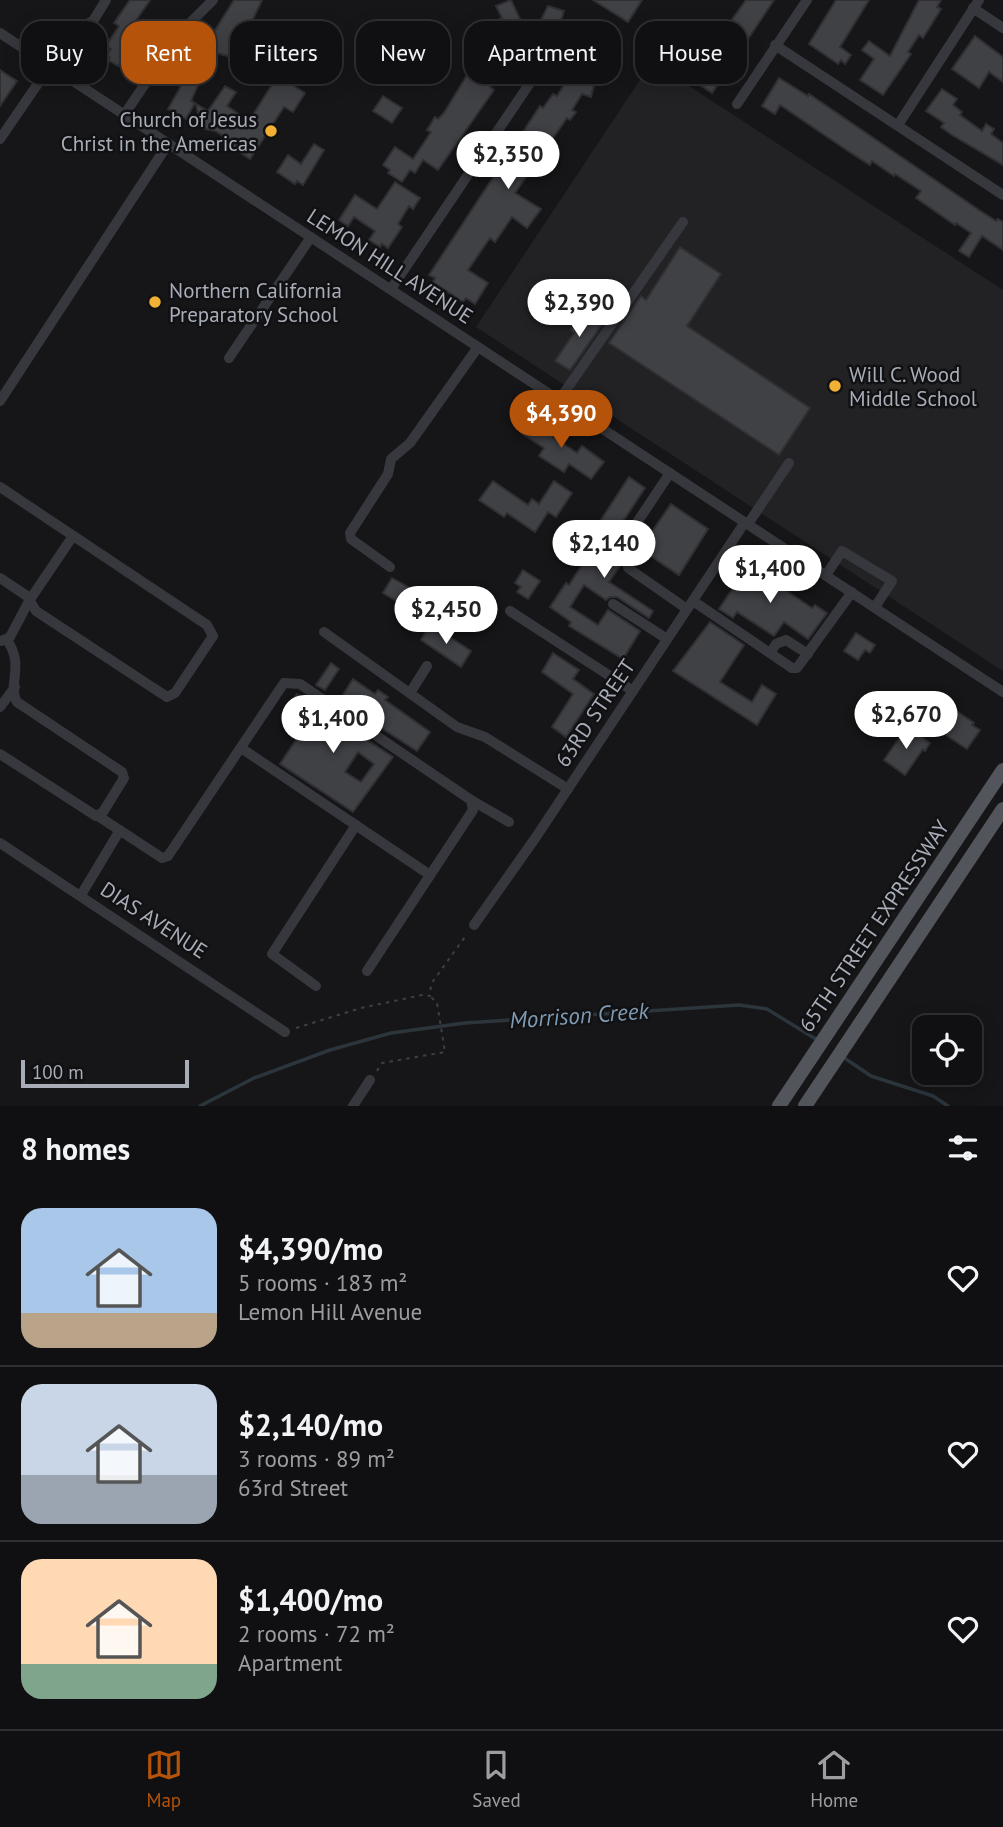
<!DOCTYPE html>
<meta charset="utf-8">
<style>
body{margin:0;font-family:"PT Sans",sans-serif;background:#19191b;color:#f1f3f6;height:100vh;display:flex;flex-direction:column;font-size:26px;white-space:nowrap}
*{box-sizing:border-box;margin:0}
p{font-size:23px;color:#9c9d9f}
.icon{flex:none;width:38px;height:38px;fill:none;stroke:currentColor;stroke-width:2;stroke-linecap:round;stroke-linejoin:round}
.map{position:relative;height:1106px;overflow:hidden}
.side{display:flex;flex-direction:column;background:#101012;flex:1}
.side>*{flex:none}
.hud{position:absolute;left:21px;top:21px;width:962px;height:63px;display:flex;gap:14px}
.controls{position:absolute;left:912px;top:1015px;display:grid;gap:14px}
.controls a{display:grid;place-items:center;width:70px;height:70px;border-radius:14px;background:#101012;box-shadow:0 4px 18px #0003,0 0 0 2px #303032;font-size:35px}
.scale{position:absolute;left:21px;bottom:18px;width:168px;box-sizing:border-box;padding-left:7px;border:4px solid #a8adb8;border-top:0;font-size:19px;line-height:24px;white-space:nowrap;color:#a8adb8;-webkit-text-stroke:5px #111113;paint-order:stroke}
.price{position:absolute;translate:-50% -60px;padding:0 16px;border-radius:24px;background:#fff;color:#222;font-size:23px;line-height:46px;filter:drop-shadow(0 2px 4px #0008)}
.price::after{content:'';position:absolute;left:50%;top:42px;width:21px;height:16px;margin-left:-10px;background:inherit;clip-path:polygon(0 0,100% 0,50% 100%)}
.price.active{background:#b45309;color:#fff}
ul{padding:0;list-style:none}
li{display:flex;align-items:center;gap:21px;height:175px;padding:0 21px}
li+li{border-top:2px solid #303032}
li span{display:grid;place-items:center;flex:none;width:196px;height:140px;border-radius:21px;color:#555}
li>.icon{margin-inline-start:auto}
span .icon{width:84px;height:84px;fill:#fffc;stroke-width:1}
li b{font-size:30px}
h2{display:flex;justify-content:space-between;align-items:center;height:84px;padding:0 21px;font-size:30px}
.chip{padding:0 24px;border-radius:21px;background:#101012;box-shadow:0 4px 18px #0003,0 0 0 2px #303032;font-size:24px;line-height:63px}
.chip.active{background:#b45309;color:#fff}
.tabs{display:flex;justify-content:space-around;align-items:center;height:98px;border-top:2px solid #303032;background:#101012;font-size:19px;color:#9c9d9f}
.tabs a{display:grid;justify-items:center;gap:4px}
.tabs .active{color:#b45309}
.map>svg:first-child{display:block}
.built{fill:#222225}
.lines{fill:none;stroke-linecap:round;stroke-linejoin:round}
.stream{stroke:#2c353c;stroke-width:3.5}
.building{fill:#404145;stroke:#303034;stroke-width:2;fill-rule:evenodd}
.path{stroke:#3d3f44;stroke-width:2;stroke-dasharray:3.5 5;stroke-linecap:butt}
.minor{stroke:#37383d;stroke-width:10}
.major{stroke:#53555c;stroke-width:14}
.poi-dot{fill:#f2b134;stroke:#111113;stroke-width:2.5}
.labels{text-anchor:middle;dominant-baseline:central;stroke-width:5;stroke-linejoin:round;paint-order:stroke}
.poi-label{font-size:21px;fill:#a8adb8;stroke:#111113;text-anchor:start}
.street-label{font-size:21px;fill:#a8adb8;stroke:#111113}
.water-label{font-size:23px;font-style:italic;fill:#7f9bb3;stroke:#111113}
</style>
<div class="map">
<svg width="1003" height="1106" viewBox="0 0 1003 1106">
<rect width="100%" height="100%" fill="#161618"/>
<polygon class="built" points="652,62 1003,290 1003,671 476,327"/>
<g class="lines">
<g class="stream">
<polyline points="843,1057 871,1076 933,1096 948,1106"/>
<polyline points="200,1106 254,1078 330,1050 391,1033 465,1023 739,1005 767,1009 819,1041"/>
</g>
</g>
<g class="building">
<polygon points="130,0 150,0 122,41 130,47 118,66 108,60 110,57 107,55 111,49 106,46 119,26 114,23"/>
<polygon points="234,0 262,0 242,42 235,39 228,56 216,53 206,75 203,74 191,101 195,103 186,119 168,109 181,86 168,81 173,70 176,71 184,53 189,55 200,31 207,34 209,30 214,32"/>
<polygon points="511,0 528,36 504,47 493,22 502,18 496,6"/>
<polygon points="593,0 642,0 628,22"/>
<polygon points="746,0 774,0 712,93 691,79 702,64 708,68 714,60 730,36 723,32"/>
<polygon points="836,0 869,0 840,47 851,55 845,64 841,60 838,64 809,44"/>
<polygon points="919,0 941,0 937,7 941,9 923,38 919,35 908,52 911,54 883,95 860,80 874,59 862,50 869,41 890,56"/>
<polygon points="548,6 564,11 556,36 579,20 588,33 592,30 598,39 570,57 564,48 574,41 546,32 545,36 533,33 536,20 540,22"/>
<polygon points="272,22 287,32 275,51 260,41"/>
<polygon points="975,36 1003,57 1003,82 989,72 979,88 952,69"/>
<polygon points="487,38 510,53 490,87 494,90 438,170 423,160 415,173 410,170 402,182 388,173 390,170 383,165 395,147 413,159 431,132 427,130 435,117 438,119 444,113 467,75 471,77 481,64 479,62 484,54 479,51"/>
<polygon points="285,64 294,69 286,81 305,93 293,112 284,107 250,159 232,147 234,143 215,131 201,128 196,104 208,111 225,86 236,92 227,106 249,121"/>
<polygon points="572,64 603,74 600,83 595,81 591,97 582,94 572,110 576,112 570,120 567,118 515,193 541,209 527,228 512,217 495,242 490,238 468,270 488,283 475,304 466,298 463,302 433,282 435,278 429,275 540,106 543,108 553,94 557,96 566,82"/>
<polygon points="0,70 17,81 0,106"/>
<polygon points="779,78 808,96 809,94 979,210 996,221 998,219 1003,222 1003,250 982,236 969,257 959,251 971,233 956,223 955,225 916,198 921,191 895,174 894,176 872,161 870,165 848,151 780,105 775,114 762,106"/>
<polygon points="942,89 957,99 953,105 962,112 960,115 982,131 986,124 994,129 991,134 1003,143 1003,165 952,135 941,127 944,123 926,111"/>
<polygon points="383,96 402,108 392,123 373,111"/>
<polygon points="314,144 324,150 303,185 297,181 295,184 277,172 288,155 301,164"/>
<polygon points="395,182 420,198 413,209 409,206 398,224 402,227 388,248 382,244 380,247 369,240 375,231 354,217 348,226 339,220 355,195 377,209"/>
<polygon points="680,247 721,274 687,326 810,408 779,455 609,343 641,296 646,300"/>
<polygon points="583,310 603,323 570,370 555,361 574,333 570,330"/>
<polygon points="533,415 557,431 553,437 577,453 582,446 604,462 591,479 569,464 564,472 539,456 544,448 521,433"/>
<polygon points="629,477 645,488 606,547 620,557 620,566 609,582 653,611 649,618 617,597 610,597 606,600 584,585 570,607 598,625 608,610 640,631 623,659 569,626 571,622 550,607 566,583 569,585 587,557 580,552"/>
<polygon points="493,481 528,505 532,499 539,504 554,481 572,493 556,517 548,512 535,532 507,513 504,517 479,500"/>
<polygon points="671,504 708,529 679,575 640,549"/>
<polygon points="745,563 812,608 815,605 827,613 808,639 784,622 774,636 737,612 733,618 719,609 739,579 736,577"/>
<polygon points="523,570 540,581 528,599 517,592 521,587 515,583"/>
<polygon points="392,578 435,602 426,619 383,593"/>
<polygon points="710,622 744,645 720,682 752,702 762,685 776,694 757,725 673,671"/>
<polygon points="430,624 471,651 461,667 421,640"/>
<polygon points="856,633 875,645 870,653 865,650 858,660 844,651"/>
<polygon points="553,653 579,670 573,679 594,694 566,737 552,727 573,694 542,672"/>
<polygon points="331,663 339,669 325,690 316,685"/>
<polygon points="353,679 375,694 378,690 388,697 385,700 430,732 417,751 339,701"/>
<path d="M297 694 393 757 353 812 280 764 303 729 283 715ZM358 752 374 764 361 782 345 772Z"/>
<polygon points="943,702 974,723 972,725 980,730 967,749 941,732 945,725 933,717"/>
<polygon points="907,727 930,743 925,751 923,749 905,775 884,760"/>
</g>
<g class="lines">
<g class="path">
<polyline points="296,1028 361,1008 422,995 430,996 431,984 467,934"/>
<polyline points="377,1071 382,1063 445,1052 437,1003 431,997"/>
</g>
<g class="minor">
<polyline points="973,8 1003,28"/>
<polyline points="0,33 1003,692"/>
<polyline points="775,45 1003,195"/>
<polyline points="42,61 76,29 93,21 106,0"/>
<polyline points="737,104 807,0"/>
<polyline points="124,115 178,35 213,0"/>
<polyline points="898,125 979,0"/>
<polyline points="0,139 50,66"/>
<polyline points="391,289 540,68"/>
<polyline points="229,358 311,237"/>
<polyline points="559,400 683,222"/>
<polyline points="0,401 168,144"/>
<polyline points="670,473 628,536 628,568 687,609"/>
<polyline points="0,487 207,625 213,636 175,693 167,697 36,611 27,596 0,578"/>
<polyline points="748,524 789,463"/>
<polyline points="390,567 351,539 350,533 388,474 391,459 410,443 478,347"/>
<polyline points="826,575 842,551 892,581 875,607"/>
<polyline points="693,601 792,668 797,668 852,592"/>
<polyline points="613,604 667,639"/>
<polyline points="510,611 633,691"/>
<polyline points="324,632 457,727 485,737 568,789"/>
<polyline points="1,641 10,637 29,601 73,536"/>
<polyline points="770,653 776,644 786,640 808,654"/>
<polyline points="410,693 427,666"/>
<polyline points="0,707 15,687"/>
<polyline points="241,748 430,875"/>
<path d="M0 754 96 816 103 812 124 778 122 772 17 702C7 684 25 666 7 640"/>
<polyline points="471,800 509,822"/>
<polyline points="98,816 162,858 168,856 284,683 300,684 471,800 473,810 367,971"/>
<polyline points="0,843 285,1032"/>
<polyline points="81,895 120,830"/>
<polyline points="474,925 536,837 745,522"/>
<polyline points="316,986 272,954 356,825"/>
<polyline points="353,1106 370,1080"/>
</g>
<g class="major">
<polyline points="779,1106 1003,770"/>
<polyline points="805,1106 1003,809"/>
</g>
</g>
<g class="poi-dot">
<circle cx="271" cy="131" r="7"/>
<circle cx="155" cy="302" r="7"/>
<circle cx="835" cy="386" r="7"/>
</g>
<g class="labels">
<g class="poi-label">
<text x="257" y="119" text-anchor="end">Church of Jesus<tspan x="257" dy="24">Christ in the Americas</tspan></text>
<text x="169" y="290">Northern California<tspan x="169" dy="24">Preparatory School</tspan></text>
<text x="849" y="374">Will C. Wood<tspan x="849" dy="24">Middle School</tspan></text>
</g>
<g class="street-label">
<text transform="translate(390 266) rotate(33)">LEMON HILL AVENUE</text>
<text transform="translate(595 713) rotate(-56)">63RD STREET</text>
<text transform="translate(154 920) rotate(33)">DIAS AVENUE</text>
<text transform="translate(874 926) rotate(-56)">65TH STREET EXPRESSWAY</text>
</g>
<g class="water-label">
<text transform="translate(579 1015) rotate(-4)">Morrison Creek</text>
</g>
</g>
</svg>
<div class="controls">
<a><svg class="icon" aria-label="locate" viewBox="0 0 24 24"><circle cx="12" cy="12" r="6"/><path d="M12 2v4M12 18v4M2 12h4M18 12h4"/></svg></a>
</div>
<div class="scale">100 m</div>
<b class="price" style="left:508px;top:191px">$2,350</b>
<b class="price" style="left:579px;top:339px">$2,390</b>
<b class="price active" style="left:561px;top:450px">$4,390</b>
<b class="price" style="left:604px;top:580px">$2,140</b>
<b class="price" style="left:770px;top:605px">$1,400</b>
<b class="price" style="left:446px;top:646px">$2,450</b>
<b class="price" style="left:906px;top:751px">$2,670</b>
<b class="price" style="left:333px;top:755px">$1,400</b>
<div class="hud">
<a class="chip">Buy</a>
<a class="chip active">Rent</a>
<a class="chip">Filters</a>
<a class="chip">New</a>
<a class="chip">Apartment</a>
<a class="chip">House</a>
</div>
</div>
<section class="side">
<h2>8 homes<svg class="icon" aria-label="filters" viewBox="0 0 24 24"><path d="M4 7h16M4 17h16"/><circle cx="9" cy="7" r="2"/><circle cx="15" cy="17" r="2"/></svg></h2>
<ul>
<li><span style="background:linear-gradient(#a9c7e8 75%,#b9a48a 0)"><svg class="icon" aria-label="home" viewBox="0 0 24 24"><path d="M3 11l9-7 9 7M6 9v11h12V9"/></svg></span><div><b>$4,390/mo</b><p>5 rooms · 183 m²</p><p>Lemon Hill Avenue</p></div><svg class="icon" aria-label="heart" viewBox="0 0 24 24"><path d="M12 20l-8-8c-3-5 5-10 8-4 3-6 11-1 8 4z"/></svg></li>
<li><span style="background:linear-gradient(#c9d6e8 65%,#9aa5b1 0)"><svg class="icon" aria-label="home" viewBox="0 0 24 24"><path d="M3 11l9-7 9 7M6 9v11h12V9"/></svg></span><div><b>$2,140/mo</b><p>3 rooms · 89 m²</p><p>63rd Street</p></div><svg class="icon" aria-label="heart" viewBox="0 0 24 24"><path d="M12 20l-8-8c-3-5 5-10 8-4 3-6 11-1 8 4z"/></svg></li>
<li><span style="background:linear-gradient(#ffd9b3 75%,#7fa58c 0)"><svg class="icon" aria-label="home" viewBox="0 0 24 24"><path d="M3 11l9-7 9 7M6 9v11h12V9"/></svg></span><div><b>$1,400/mo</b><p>2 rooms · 72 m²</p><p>Apartment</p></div><svg class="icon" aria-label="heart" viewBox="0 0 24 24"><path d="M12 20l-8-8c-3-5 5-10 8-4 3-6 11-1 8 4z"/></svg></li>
</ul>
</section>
<nav class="tabs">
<a class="active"><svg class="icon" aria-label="map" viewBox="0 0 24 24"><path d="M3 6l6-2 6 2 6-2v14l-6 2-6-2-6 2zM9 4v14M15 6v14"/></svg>Map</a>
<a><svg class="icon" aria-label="saved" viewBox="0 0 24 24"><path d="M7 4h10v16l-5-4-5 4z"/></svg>Saved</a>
<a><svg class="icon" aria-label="home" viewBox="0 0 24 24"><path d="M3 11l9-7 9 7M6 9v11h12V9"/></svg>Home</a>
</nav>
